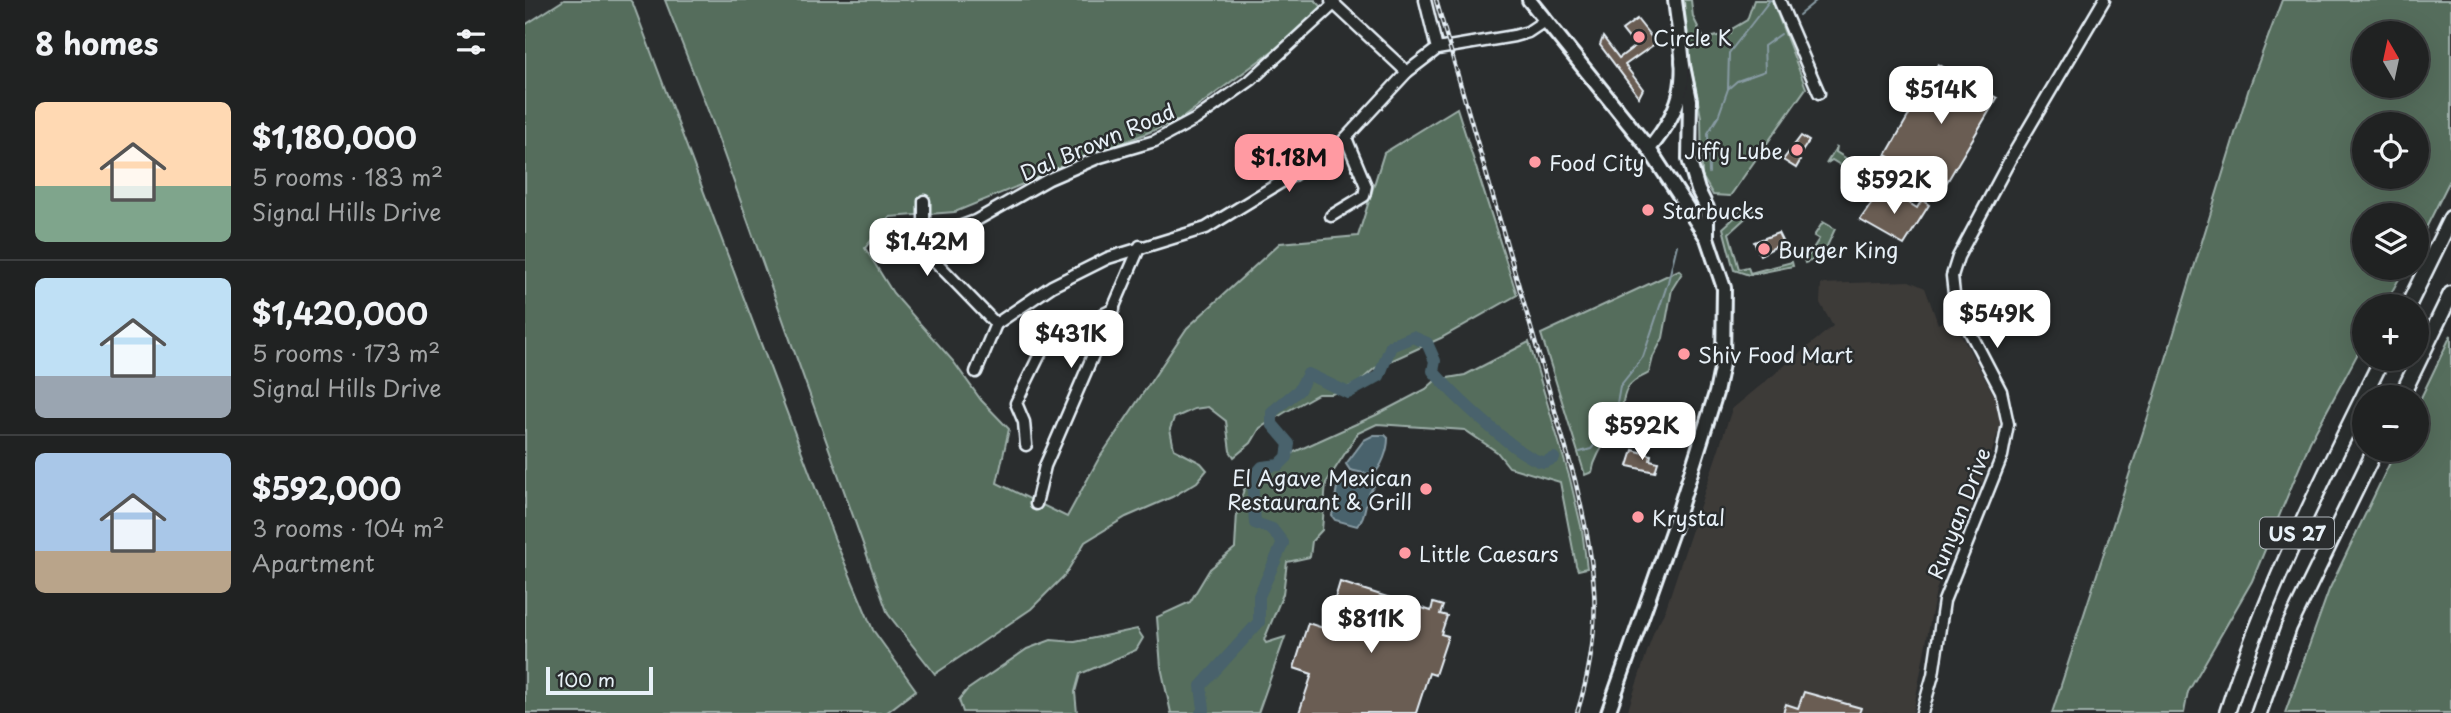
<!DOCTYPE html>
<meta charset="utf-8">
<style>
body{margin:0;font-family:"Playpen Sans",sans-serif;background:#2d2f2f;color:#f1f3f6;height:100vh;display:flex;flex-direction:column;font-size:26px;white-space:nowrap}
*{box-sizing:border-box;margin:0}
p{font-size:23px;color:#a2a4a5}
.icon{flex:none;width:38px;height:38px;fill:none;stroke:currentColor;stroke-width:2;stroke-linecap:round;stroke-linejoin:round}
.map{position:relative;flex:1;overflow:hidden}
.drawer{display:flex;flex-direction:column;background:#202222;width:525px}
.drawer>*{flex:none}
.needle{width:46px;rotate:351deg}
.tools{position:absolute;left:1827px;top:21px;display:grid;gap:14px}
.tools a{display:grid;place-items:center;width:77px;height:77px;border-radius:50%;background:#202222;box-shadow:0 7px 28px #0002,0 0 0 2px #3d3f40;font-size:35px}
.scale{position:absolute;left:21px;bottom:18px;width:107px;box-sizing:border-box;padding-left:7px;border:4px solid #e8f1f8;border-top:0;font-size:19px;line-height:24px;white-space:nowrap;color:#e8f1f8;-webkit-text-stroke:5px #2a2d2e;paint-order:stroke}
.price{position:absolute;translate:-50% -60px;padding:0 16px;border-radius:14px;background:#fff;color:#222;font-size:23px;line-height:46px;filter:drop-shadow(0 2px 4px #0008)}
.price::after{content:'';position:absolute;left:50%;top:42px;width:21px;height:16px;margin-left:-10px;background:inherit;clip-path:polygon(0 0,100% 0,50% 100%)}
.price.current{background:#ff9aa2;color:#111}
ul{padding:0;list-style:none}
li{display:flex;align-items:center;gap:21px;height:175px;padding:0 35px}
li+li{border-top:2px solid #3d3f40}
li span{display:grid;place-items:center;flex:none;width:196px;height:140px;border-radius:10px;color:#555}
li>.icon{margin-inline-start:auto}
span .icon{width:84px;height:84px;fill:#fffc;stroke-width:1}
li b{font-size:30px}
h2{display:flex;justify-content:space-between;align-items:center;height:84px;padding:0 35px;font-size:30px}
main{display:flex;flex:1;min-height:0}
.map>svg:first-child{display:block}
.built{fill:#3e3b39}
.green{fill:#546d5b;stroke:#9eafaa;stroke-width:2;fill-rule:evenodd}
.water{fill:#48626c;stroke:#889ba4;stroke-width:2}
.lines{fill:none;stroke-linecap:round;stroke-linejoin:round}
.stream{stroke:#889ba4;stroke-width:2}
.river{stroke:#48626c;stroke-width:12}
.building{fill:#6b5d52;stroke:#e8f1f8;stroke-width:2}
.minor-casing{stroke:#e8f1f8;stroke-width:15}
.major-casing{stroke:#e8f1f8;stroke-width:18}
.highway-casing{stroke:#e8f1f8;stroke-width:19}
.minor{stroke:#2a2d2e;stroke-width:10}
.major{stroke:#2a2d2e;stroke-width:12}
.highway{stroke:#2a2d2e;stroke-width:14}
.rail-casing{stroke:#e8f1f8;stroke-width:4.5}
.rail{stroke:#2a2d2e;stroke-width:2;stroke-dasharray:5;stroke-linecap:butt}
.poi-dot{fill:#ff9aa2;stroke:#2a2d2e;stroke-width:2.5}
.labels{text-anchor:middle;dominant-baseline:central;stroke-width:5;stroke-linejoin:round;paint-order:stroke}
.shield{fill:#2a2d2e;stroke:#afb6bb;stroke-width:2}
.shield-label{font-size:19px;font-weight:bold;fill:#e8f1f8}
.poi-label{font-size:21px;fill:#e8f1f8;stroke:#2a2d2e;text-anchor:start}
.street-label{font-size:21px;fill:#e8f1f8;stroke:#2a2d2e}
</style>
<main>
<section class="drawer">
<h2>8 homes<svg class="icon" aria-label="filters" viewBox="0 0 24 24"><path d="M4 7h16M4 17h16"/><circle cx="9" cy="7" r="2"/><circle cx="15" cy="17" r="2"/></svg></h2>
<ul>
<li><span style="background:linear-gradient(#ffd9b3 60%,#7fa58c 0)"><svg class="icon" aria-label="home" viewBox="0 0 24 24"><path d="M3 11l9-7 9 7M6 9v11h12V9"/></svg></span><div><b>$1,180,000</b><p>5 rooms · 183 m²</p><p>Signal Hills Drive</p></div></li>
<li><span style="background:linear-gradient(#bfe0f5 70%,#9aa5b1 0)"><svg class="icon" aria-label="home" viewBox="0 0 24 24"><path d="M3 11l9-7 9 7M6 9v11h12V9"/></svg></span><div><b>$1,420,000</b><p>5 rooms · 173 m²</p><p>Signal Hills Drive</p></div></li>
<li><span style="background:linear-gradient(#a9c7e8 70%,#b9a48a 0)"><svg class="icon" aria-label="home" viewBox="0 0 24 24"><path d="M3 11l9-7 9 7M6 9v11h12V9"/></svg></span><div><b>$592,000</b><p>3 rooms · 104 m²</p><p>Apartment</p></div></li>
</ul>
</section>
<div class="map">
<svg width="1926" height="713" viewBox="0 0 1926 713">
<rect width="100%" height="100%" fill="#2a2d2e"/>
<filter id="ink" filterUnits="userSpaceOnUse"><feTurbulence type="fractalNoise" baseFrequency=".0143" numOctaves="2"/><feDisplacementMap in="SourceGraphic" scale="14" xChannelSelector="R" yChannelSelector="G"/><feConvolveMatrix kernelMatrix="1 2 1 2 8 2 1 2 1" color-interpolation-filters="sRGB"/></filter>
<g filter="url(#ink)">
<polygon class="built" points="1384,281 1400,288 1413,324 1426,317 1475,406 1475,426 1458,480 1411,590 1388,713 1102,713 1129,631 1140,611 1207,409 1308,326 1295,303 1296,284"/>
<g class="green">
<polygon points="39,0 105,0 108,4 310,540 348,630 391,690 361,713 0,713 0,25"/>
<polygon points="140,0 790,0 801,11 656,119 430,212 365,217 340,248 368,293 428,361 456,400 484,429 472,483 542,517 573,460 662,328 755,243 833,236 859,153 932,108 992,295 916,338 850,368 833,383 807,394 793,394 759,413 735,428 726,443 709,457 705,451 701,421 683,407 669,409 649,418 645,429 649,449 676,463 682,470 672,482 647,497 601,517 560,542 540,575 506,609 410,674 363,614 186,118"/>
<polygon points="1159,0 1166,0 1168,17 1179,39 1206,33 1207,29 1222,20 1229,0 1247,0 1281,88 1205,196 1188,195 1177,176 1176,117 1163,49"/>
<path d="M1757 0H1926V178L1892 246V215H1839V268H1880L1859 306H1839V342L1785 442 1727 581 1663 692 1659 713H1527L1630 395 1724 88ZM1839 33H1892V86H1839ZM1839 124H1892V177H1839Z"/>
<polygon points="1312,146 1311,152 1340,170 1344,166 1348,169 1338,185 1335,184 1338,179 1307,160 1301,164"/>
<polygon points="1229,209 1230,215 1226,213 1204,233 1214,269 1223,267 1225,273 1267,262 1268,266 1224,275 1209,270 1198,228 1218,210"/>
<polygon points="1298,222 1310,229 1297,257 1280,263 1278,255 1284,255 1294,239 1289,236"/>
<path d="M1154 270 1157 273 1147 289 1138 338 1128 357 1124 373C1116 378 1107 380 1102 389 1097 398 1098 408 1095 417 1087 437 1071 450 1067 472L1060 475 1016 334Z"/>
<polygon points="1926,335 1926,713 1760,713 1804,590 1871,450 1892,450 1892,406"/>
<polygon points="1004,342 1045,479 1057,530 1062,568 1053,570 1051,565 1035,482 984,467 972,452 940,430 852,424 833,433 801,483 797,530 787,541 785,557 762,562 758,594 739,640 741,643 760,637 733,713 646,713 636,667 632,617 665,602 685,569 710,548 712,512 719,489 743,471 758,467 769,452 851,415 901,389 911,380 940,375"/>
<polygon points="612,629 618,638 611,650 555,674 550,692 552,713 438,712 434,700 442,690 502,649 526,640 550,642"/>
</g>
<g class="water">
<path d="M849 435H860L863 438C863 450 857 467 848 475L825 470 821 464 839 440Z"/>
<path d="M818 478 849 486C838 498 843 515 832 526L810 520 807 516 813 481Z"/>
</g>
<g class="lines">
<g class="stream">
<polyline points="1274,15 1292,0"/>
<polyline points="1204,88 1212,81 1240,71 1239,46 1256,34"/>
<polyline points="1184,173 1183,133 1193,117 1203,89 1204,53 1245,0"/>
<polyline points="1055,452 1066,449 1079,434 1090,415 1095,386 1118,357 1143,282 1152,245"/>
</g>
<path class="river" d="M676 713 679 709 676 686 734 622V596L758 543 747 529 730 523 727 479 737 467 754 465 762 457 764 444 747 424V412L774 390 783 374 823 393 854 376 866 346 888 337 902 343 910 361 908 371C924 390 996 461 1019 462 1022 462 1026 459 1029 458"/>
</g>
<g class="building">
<polygon points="1112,19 1131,43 1100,65 1118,89 1114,97 1075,45 1078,37 1094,58 1110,46 1097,30"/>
<polygon points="1413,64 1472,98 1419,187 1361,155"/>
<polygon points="1276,136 1284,141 1272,159 1275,161 1271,168 1258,160"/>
<polygon points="1358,187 1392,208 1397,200 1404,205 1379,245 1335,220"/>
<polygon points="1253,233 1258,243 1235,255 1229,242"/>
<polygon points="1108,450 1126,455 1125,460 1133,462 1130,472 1103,466"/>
<polygon points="815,582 906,611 908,603 918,606 915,614 922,616 916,634 923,636 910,675 904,673 891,713 774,713 787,674 769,668 783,623 801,629"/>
<polygon points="1279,692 1336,708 1334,713 1258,713 1261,704 1273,708"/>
</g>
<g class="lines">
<g class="minor-casing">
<g id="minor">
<polyline points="900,0 912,49"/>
<polyline points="1254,0 1294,93"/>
<polyline points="806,1 882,72"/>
<polyline points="399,201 399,235 407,248 409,260 471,324"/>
<polyline points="806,216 839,196 841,186 821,138"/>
<polyline points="407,248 410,239 423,231 450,221 524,179 575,157 630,141 671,119 726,80 809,4"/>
<polyline points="471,324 527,286 583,258 681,228 786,164 818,141 882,72 912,49 989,36 1003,32 1021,20"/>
<polyline points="451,372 471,324"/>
<polyline points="501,445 499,422 491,403 520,344 589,309"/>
<polyline points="511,504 520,466 531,441 615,246"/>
<polyline points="1397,713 1408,675 1419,601 1477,456 1483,424 1476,391 1430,303 1427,276 1433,257 1486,158 1579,0"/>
</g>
</g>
<g class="major-casing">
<g id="major">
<polyline points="1004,0 1124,149 1182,238 1199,288 1198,359 1191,393 1151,520 1083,713"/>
<polyline points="1157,61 1165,100 1164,159 1173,190 1182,208 1182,237"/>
<path d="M1124 149C1170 94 1158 66 1150 0"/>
</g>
</g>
<g class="highway-casing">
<g id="highway">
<polyline points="1883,306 1926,218"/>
<polyline points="1876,397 1926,294"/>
<path d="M1702 713C1741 589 1800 475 1857 359"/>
<polyline points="1734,713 1764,627 1850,450"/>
</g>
</g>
<use href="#minor" class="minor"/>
<use href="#major" class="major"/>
<use href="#highway" class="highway"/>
<g class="rail-casing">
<path id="rail" d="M911 0 1050 480C1071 569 1080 624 1052 713"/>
</g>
<use href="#rail" class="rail"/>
</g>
</g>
<g class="poi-dot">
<circle cx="1114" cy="37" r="7"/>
<circle cx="1272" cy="150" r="7"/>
<circle cx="1010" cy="162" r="7"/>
<circle cx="1123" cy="210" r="7"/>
<circle cx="1239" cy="249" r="7"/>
<circle cx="1159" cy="354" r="7"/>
<circle cx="901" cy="489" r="7"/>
<circle cx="1113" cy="517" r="7"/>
<circle cx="880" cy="553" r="7"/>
</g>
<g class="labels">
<rect class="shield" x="1735" y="517.5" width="74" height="31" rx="5"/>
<g class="shield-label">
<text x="1772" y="533">US 27</text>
</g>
<g class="poi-label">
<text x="1128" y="37">Circle K</text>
<text x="1258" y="150" text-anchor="end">Jiffy Lube</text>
<text x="1024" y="162">Food City</text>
<text x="1137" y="210">Starbucks</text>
<text x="1253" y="249">Burger King</text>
<text x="1173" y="354">Shiv Food Mart</text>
<text x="887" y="477" text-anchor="end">El Agave Mexican<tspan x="887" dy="24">Restaurant &amp; Grill</tspan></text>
<text x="1127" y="517">Krystal</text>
<text x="894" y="553">Little Caesars</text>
</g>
<g class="street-label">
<text transform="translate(572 141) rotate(-23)">Dal Brown Road</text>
<text transform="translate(1433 513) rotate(-69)">Runyan Drive</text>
</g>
</g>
</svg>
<div class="tools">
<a><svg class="needle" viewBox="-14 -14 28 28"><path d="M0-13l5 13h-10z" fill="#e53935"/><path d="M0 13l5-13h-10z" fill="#a2a4a5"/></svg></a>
<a><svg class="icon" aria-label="locate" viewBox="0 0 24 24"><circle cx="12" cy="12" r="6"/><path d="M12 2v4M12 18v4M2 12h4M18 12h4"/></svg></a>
<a><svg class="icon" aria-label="layers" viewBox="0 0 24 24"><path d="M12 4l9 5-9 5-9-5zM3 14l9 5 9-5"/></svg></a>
<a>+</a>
<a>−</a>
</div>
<div class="scale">100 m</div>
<b class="price" style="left:1416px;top:126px">$514K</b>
<b class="price current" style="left:764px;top:194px">$1.18M</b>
<b class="price" style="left:1369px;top:216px">$592K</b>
<b class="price" style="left:402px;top:278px">$1.42M</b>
<b class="price" style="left:1472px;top:350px">$549K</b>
<b class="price" style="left:546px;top:370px">$431K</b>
<b class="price" style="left:1117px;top:462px">$592K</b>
<b class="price" style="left:846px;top:655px">$811K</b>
</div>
</main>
